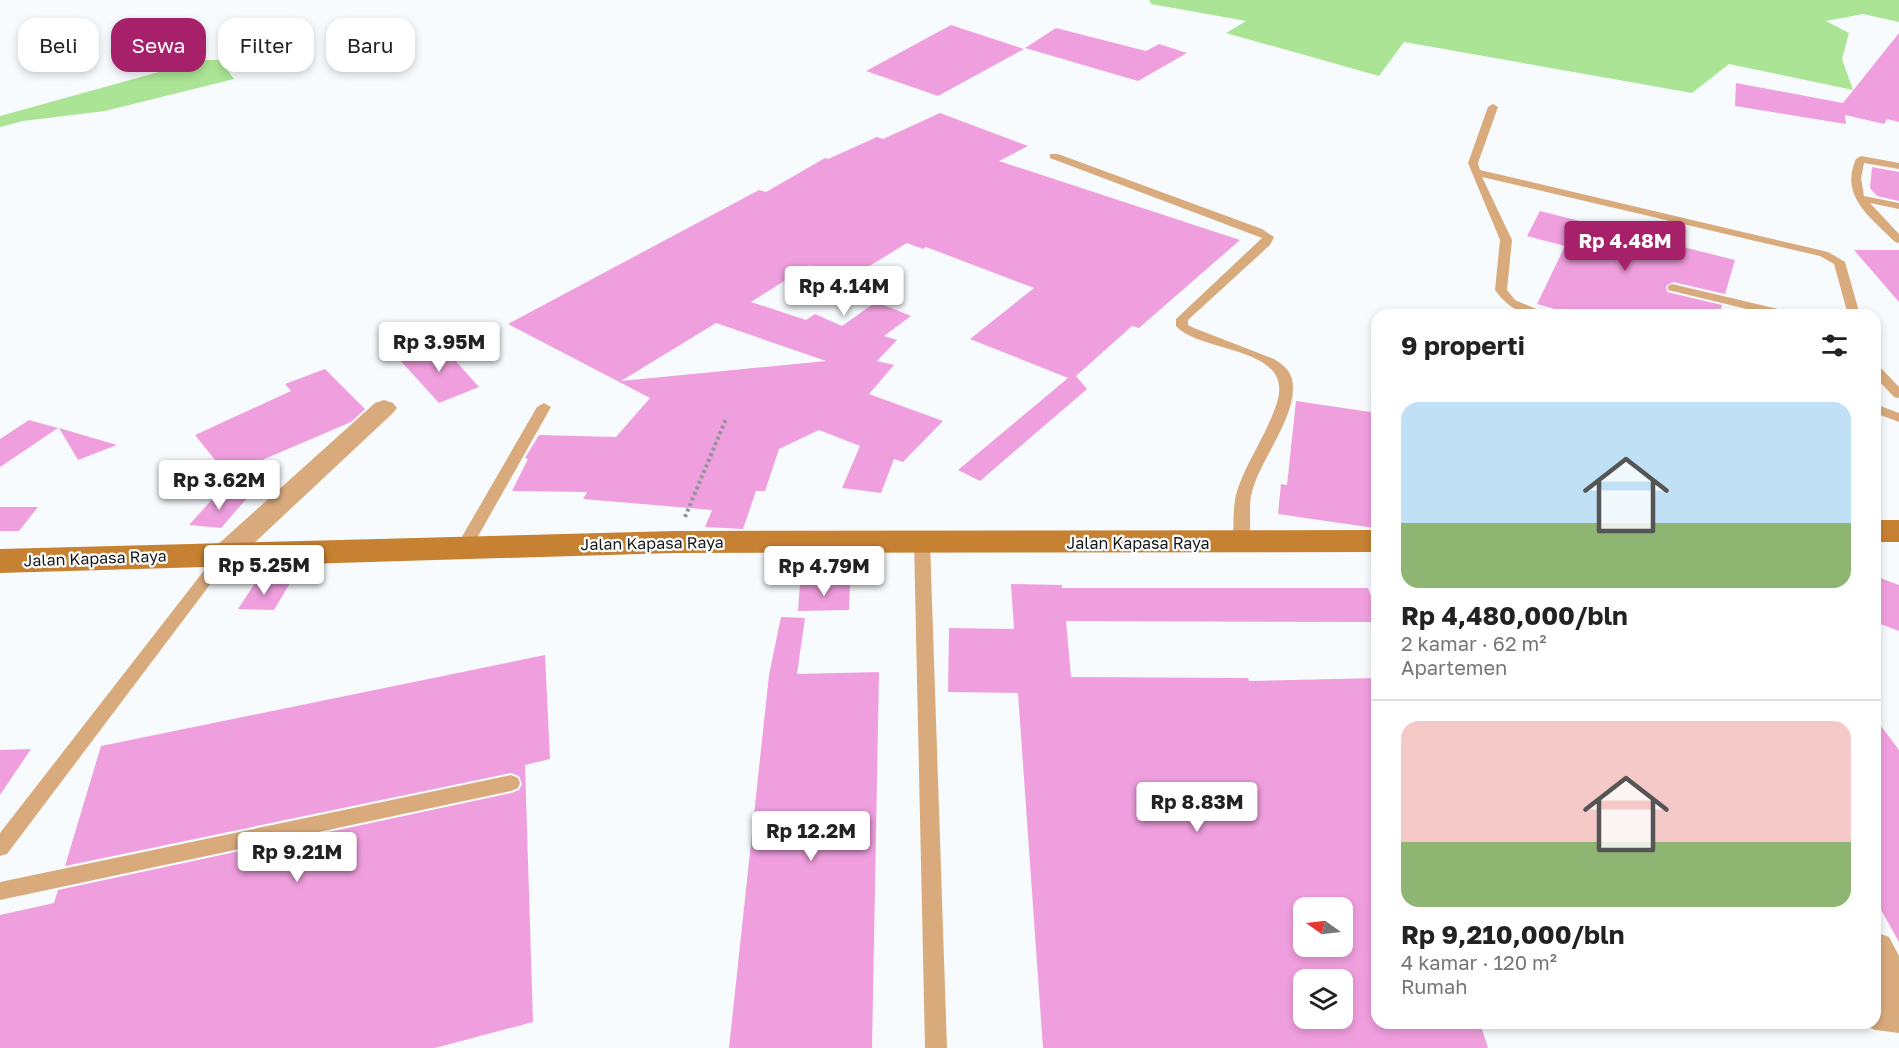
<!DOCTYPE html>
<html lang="id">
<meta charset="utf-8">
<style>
body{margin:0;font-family:"Golos Text",sans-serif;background:#f6f6f6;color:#222;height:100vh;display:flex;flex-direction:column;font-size:22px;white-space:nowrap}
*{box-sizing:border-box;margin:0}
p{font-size:20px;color:#767676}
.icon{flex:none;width:33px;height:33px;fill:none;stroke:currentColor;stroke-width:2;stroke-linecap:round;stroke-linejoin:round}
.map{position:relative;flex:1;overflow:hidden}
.details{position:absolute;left:1371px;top:309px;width:510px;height:720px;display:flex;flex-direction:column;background:#fff;border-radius:18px;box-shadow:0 3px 9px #0003}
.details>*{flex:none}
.top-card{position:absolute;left:18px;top:18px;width:570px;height:54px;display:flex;gap:12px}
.needle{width:39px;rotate:284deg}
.tools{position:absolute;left:1293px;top:897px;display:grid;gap:12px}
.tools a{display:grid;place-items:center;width:60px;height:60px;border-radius:12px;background:#fff;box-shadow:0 3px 9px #0003;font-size:30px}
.price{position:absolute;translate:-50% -51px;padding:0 14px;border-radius:6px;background:#fff;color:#222;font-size:20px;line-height:39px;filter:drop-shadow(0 2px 3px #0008)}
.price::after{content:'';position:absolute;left:50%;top:36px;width:18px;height:14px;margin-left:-9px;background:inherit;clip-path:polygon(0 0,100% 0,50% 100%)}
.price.active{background:#a7206a;color:#fff}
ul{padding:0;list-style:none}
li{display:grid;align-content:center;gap:12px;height:318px;padding:0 30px}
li+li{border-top:2px solid #e0e0e0}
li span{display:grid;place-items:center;height:186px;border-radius:18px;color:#555}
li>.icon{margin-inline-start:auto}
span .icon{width:108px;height:108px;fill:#fffc;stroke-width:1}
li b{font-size:26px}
h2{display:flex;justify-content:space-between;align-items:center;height:72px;padding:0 30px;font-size:26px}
.chip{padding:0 21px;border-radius:18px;background:#fff;box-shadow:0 3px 9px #0003;font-size:21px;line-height:54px}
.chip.active{background:#a7206a;color:#fff}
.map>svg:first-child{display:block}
.green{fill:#abe495}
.building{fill:#f09fde;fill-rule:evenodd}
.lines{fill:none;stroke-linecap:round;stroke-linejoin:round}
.path{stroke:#929598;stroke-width:4;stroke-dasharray:3 3;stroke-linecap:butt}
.lane{fill:#d9ab7c;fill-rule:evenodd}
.street{fill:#d9ab7c;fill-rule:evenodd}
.secondary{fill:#c68232;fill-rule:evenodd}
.labels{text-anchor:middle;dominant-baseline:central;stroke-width:4.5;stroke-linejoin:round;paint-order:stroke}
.street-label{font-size:16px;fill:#16181a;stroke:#fff}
</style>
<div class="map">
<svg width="1899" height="1048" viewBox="0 0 1899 1048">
<rect width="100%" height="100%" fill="#f7fbfe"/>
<g class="green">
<polygon points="1149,0 1899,0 1899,22 1863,14 1826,21 1849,33 1842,59 1853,90 1729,64 1692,93 1404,42 1379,76 1226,33 1246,21 1151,4"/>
<polygon points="202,60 220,60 234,79 105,111 23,121 0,127 0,116"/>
</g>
<g class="building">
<polygon points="951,25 1024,49 938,96 866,71"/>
<polygon points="1056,28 1146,51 1159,44 1187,53 1138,81 1025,48"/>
<polygon points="1899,33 1899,122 1887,119 1884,124 1845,115 1846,124 1735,106 1736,83 1843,103"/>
<path d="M940 113 1028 146 999 161 1240 240 1139 328 1132 326 1076 376 1087 389 980 481 958 470 1068 378 970 339 1034 288 926 247 923 249 907 243 845 281 810 265 751 302 806 320 815 314 842 326 876 302 911 316 884 336 897 340 877 361 894 365 869 394 943 421 903 462 894 459 881 493 842 488 860 446 819 430 779 449 765 491H756L743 529 705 527 712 510 583 499 587 492 512 491 528 459 525 458 539 435 616 437 650 398 508 324 759 190 766 192 825 158 828 159 877 137 883 139ZM716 323 826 361 621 381Z"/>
<polygon points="1872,167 1899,172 1899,201 1877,196 1870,188"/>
<polygon points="1540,211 1735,260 1725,294 1673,282 1666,286 1667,292 1722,305 1719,315 1577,315 1537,304 1565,246 1527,236"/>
<polygon points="1854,250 1899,250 1899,302"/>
<polygon points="436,343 453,358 479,387 439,403 398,358"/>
<polygon points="325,369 365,409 351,422 227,475 195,435 291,391 285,384"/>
<polygon points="1296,401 1377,413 1374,528 1278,514 1281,484 1287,485"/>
<polygon points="29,420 58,428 0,467 0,439"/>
<polygon points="59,428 117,445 78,460"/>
<polygon points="217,494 248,497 221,528 189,525"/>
<polygon points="0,507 38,507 19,531 0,531"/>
<polygon points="1875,576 1899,585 1899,631 1875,622"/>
<polygon points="850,582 849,610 798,611 800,584"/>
<polygon points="255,583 290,583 274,610 238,609"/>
<path d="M1011 584 1062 585V588H1368L1377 613V622L1066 621 1071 677 1248 678 1249 681 1377 678V1023H1480L1488 1048H1043L1018 693 948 692 949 628 1014 629ZM1304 908H1342V946H1304ZM1304 980H1342V1018H1304Z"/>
<polygon points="781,617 805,618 797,674 879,672 872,1048 729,1048 769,675"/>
<polygon points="545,655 550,759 525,765 533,1022 435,1048 0,1048 0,915 54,903 58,890 511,793 519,790 522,784 519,776 511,773 65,866 101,746"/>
<polygon points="1875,718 1899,750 1899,942 1875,899"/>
<polygon points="31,749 0,795 0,750"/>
</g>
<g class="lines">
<polyline class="path" points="685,517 726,419"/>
<g class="lane">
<path d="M1493 104 1498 107 1478 163 1480 170 1828 252 1845 262 1860 315H1848L1834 264 1820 256 1482 177 1512 240 1507 290 1515 300 1550 315C1524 315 1510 311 1495 290L1500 240 1468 163 1488 107Z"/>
<path d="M1050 154H1058L1262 229 1274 237 1270 245 1188 320V325L1194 328 1274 359C1282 364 1290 370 1292 379 1300 413 1260 459 1252 492 1247 508 1254 532 1246 547L1241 548 1233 543C1234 525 1232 505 1238 488 1249 457 1269 431 1278 399 1291 346 1200 353 1176 326V319L1262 238 1050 158Z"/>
<path d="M1861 156 1899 163V169L1864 163 1861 178 1864 196 1899 203V209L1870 203 1899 234V243L1895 242C1872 218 1839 197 1856 159Z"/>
<polygon points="1672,284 1791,312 1793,315 1772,315 1668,290 1668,286"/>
<polygon points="1875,366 1880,367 1899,387 1899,398 1894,397 1875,377"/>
<polygon points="544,403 551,407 472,547 464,552 459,551 456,547 537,407"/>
<polygon points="1875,404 1899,413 1899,422 1875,413"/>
<polygon points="922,536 930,541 947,1048 925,1048 914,541"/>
<polygon points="225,549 233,554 230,558 7,854 0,856 0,833 220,550"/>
<polygon points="511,775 518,778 520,783 518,788 511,791 0,900 0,882"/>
</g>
<g class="street">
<polygon points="384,400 393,403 397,408 393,413 235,561 225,564 215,561 210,554 215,547 375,403"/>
<polygon points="1875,932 1889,937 1899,956 1899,1033 1875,1030 1860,1023 1875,1023"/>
</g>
<g class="secondary">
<rect x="1875" y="520" width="24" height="22"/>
<polygon points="1377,530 1377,552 674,553 0,573 0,549 674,531"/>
</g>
</g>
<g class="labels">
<g class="street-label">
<text transform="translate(652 543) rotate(-1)">Jalan Kapasa Raya</text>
<text x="1138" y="543">Jalan Kapasa Raya</text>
<text transform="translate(95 558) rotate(-2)">Jalan Kapasa Raya</text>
</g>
</g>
</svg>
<div class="tools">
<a><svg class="needle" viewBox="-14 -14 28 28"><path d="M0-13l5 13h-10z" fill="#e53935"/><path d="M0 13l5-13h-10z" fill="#767676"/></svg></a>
<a><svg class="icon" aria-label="layers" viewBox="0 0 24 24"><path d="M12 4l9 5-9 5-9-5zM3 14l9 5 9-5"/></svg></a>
</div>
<b class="price active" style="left:1625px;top:272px">Rp 4.48M</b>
<b class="price" style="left:844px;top:317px">Rp 4.14M</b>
<b class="price" style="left:439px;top:373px">Rp 3.95M</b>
<b class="price" style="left:219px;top:511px">Rp 3.62M</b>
<b class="price" style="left:264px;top:596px">Rp 5.25M</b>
<b class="price" style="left:824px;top:597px">Rp 4.79M</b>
<b class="price" style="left:1197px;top:833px">Rp 8.83M</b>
<b class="price" style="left:811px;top:862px">Rp 12.2M</b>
<b class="price" style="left:297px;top:883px">Rp 9.21M</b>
<div class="top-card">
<a class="chip">Beli</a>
<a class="chip active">Sewa</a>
<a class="chip">Filter</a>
<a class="chip">Baru</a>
</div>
<section class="details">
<h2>9 properti<svg class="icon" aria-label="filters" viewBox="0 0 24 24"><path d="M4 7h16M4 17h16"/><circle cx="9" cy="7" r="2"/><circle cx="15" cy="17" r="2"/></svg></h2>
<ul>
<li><span style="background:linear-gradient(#bfe0f5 65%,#8fb573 0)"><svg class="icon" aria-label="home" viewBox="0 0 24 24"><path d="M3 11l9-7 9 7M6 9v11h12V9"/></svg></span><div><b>Rp 4,480,000/bln</b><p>2 kamar · 62 m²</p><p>Apartemen</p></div></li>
<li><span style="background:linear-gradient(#f6c9c9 65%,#8fb573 0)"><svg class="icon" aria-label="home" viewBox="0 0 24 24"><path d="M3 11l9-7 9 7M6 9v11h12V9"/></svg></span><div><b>Rp 9,210,000/bln</b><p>4 kamar · 120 m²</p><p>Rumah</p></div></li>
</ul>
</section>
</div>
